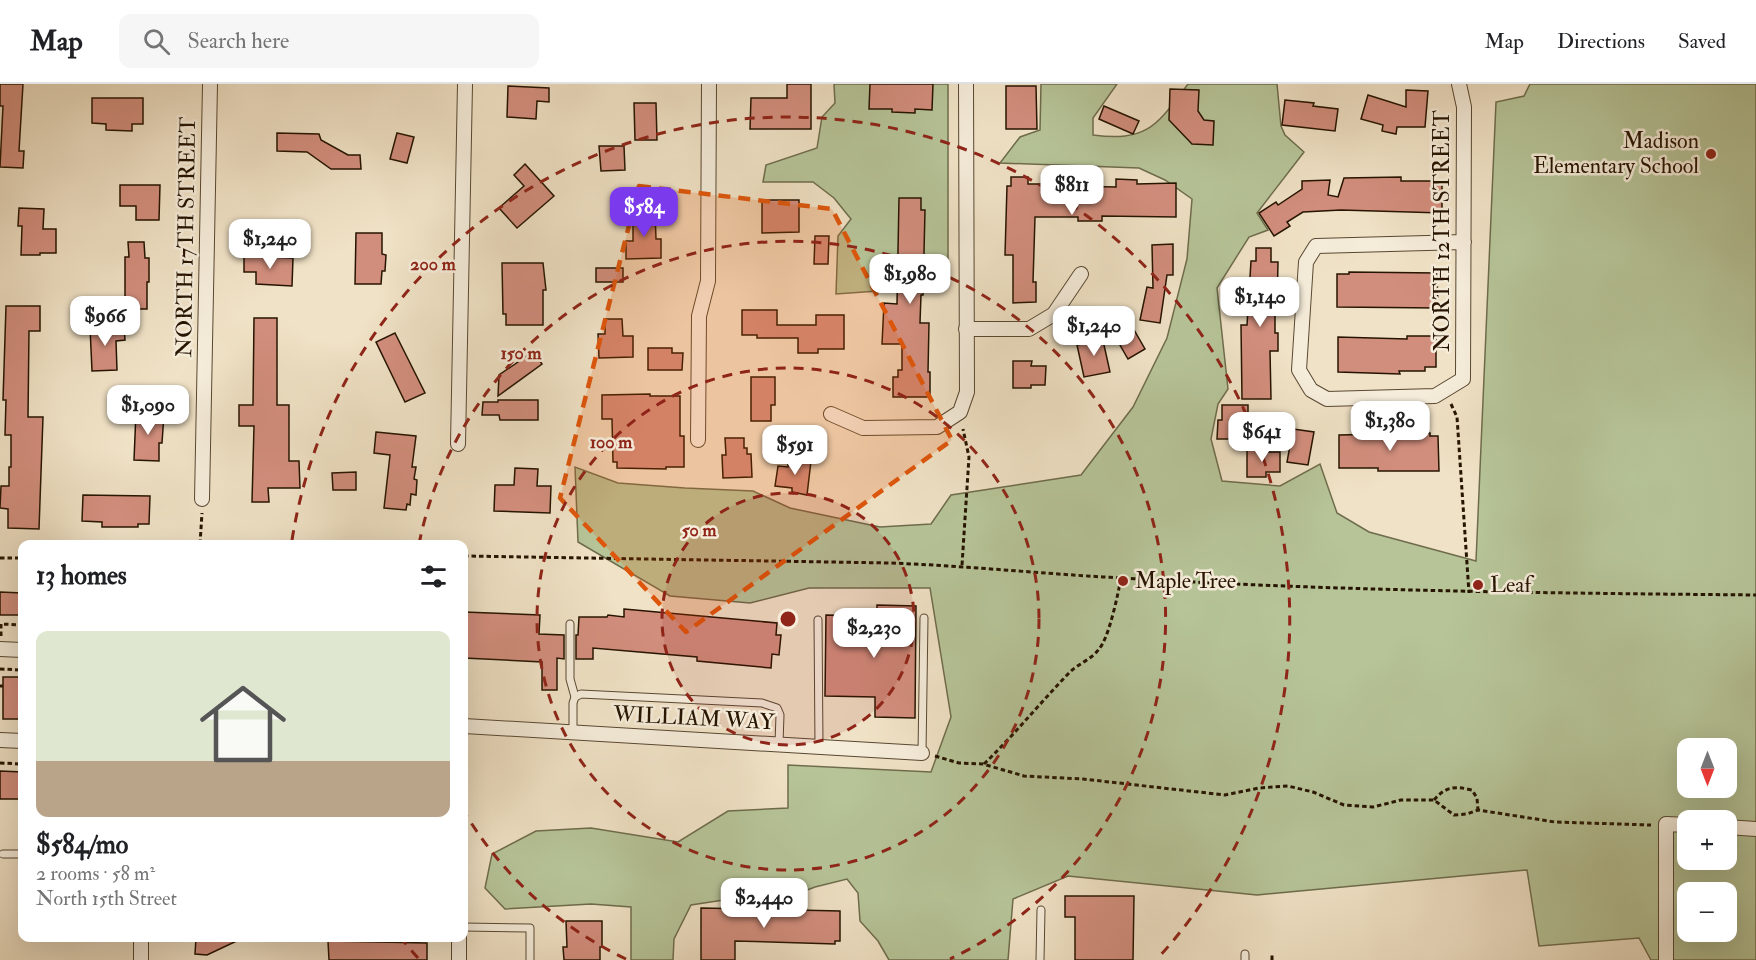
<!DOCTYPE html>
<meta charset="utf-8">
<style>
body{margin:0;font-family:"IM FELL Double Pica",serif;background:#f6f6f6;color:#202124;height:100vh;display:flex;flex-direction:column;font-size:22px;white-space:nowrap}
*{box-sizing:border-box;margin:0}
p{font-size:20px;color:#757577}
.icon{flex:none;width:33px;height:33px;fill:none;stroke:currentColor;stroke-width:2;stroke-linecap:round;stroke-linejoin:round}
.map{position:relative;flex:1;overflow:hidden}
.sheet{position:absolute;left:18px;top:456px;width:450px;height:402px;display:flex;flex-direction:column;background:#fff;border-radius:12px;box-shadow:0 6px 24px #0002}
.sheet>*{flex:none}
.needle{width:39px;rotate:180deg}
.tools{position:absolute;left:1677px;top:654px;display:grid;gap:12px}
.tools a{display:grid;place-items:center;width:60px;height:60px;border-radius:12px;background:#fff;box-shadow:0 6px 24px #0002;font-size:30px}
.price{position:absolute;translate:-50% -51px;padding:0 14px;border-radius:12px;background:#fff;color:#222;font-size:20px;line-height:39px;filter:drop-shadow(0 2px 3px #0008)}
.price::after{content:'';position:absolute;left:50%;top:36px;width:18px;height:14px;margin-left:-9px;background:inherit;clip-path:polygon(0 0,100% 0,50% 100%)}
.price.current{background:#7c3aed;color:#fff}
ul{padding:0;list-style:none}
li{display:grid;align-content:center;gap:12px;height:318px;padding:0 18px}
li span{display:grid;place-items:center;height:186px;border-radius:12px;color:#555}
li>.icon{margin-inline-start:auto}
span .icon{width:108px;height:108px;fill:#fffc;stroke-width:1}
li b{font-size:26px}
h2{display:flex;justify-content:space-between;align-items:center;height:72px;padding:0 18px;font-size:26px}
header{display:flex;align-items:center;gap:36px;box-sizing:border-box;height:84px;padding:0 30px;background:#fff;border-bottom:2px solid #e0e0e0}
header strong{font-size:28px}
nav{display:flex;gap:33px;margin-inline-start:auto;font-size:21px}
.search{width:420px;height:54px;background:#f6f6f6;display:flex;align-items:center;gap:15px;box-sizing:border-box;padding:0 21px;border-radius:12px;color:#757577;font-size:22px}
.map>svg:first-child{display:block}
.green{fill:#b6c498;stroke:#6e6c4c;stroke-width:1.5;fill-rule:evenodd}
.building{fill:#d28e7d;stroke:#261400;stroke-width:1.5}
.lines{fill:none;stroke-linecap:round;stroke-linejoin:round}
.service-casing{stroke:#584832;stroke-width:9}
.minor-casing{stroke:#584832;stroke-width:16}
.path{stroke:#261400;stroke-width:3;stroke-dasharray:4.5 3;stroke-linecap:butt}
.service{stroke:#f5ecda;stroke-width:7}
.minor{stroke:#f5ecda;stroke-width:14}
.marked{fill:#de560b;fill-opacity:0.2;stroke:#de560b;stroke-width:4.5;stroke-dasharray:12 8;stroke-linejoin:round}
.ring{fill:none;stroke:#8f2418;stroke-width:3;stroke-dasharray:10 8}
.poi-dot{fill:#8f2418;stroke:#f5ecda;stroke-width:2}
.labels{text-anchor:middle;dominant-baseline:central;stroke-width:5;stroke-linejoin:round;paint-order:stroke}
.poi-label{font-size:22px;fill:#261400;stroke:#f5ecda;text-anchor:start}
.street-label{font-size:22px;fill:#261400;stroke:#f5ecda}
.centre{fill:#8f2418;stroke:#f5ecda;stroke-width:3}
.ring-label{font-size:18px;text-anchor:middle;font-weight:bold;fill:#8f2418;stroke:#f5ecda;stroke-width:5;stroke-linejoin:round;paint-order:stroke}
</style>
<header>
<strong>Map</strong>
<div class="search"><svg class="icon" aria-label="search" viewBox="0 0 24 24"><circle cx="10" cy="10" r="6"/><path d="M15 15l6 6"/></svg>Search here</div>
<nav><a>Map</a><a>Directions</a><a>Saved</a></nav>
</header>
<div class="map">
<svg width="1756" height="876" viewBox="0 0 1756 876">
<rect width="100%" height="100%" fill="#f0e2c6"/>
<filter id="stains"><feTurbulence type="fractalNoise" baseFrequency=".00333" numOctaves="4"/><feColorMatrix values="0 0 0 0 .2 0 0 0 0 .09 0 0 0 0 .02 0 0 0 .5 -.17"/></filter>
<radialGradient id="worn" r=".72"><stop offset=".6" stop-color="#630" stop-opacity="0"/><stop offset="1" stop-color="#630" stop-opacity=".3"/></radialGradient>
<g class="green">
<polygon points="834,0 948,0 948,178 935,203 836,210 838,152 851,135 834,114 813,98 763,98 766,81 817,64 822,33 835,19"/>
<path d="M1041 0H1117L1093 34V51C1148 58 1157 41 1188 0H1277L1281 42 1285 51 1304 68 1257 129 1268 146 1249 153 1217 204 1228 305 1218 320 1211 355 1222 397 1280 402 1320 380 1337 429 1369 448 1476 477 1496 18 1524 12 1530 0H1756V876H1651L1639 854 1539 862 1527 786 1257 811 1068 792 1013 815 1008 876H889L878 857 860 837 858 809 847 795 815 803 771 820 737 814 691 821 674 855 673 876H631V823L591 820 505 825 485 804 492 770 536 747 591 744 678 758 728 727 788 724V681L931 688 951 633 930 504H809L750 519 670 512 578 458 575 383 618 399 685 404 753 407 790 424 880 443 931 440 951 411 1081 391 1133 323 1167 254 1187 175 1192 115 1165 96 1139 84 1000 79 1020 53 1040 46ZM1688 664H1726V704H1688ZM1688 736H1726V776H1688ZM1688 808H1726V848H1688Z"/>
</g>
<g class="building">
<polygon points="0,0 23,0 19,67 24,67 23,84 0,83 3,22 0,22"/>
<polygon points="787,0 811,0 811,45 750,45 751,14 787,14"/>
<polygon points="870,0 933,0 932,26 915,25 915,29 892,28 892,25 869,25"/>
<polygon points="508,2 549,4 549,18 537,17 536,35 507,33"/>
<polygon points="1006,2 1036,2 1037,45 1006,45"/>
<polygon points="1170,5 1199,6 1198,27 1204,36 1214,37 1213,61 1192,60 1169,36"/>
<polygon points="1406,6 1428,7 1425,43 1397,43 1396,50 1382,47 1383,41 1361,35 1368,11 1406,23"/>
<polygon points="92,14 143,14 143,40 132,40 132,47 106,46 106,40 92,39"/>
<polygon points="1285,16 1314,19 1313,22 1338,25 1335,47 1282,41"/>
<polygon points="634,19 656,19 657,56 635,56"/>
<polygon points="1104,22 1139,37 1133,50 1099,35"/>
<polygon points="277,49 319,50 321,56 348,71 360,71 361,85 331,85 307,68 277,67"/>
<polygon points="397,49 414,53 407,79 390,75"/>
<polygon points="599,62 624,62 625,86 601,87"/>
<polygon points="525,80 554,112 517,144 499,124 524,102 514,91"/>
<polygon points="1011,93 1028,93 1028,100 1067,100 1067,102 1116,103 1116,95 1137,96 1137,100 1176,99 1176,133 1102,132 1102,137 1078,137 1078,133 1035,133 1033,198 1036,198 1036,218 1013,219 1013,171 1005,171 1007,102 1011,102"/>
<polygon points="1401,93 1401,97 1442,97 1442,129 1341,126 1303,128 1287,138 1290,142 1274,152 1259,129 1276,118 1278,121 1302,105 1302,97 1330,96 1328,111 1338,113 1344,94"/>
<polygon points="120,101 160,101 159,136 136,136 136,122 120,122"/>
<polygon points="899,114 921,114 921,126 925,126 923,211 921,211 920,239 929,239 928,288 930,288 930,313 893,313 893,293 898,293 898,286 902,286 902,260 882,260 884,219 897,220"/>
<polygon points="762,116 799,116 799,148 762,149"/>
<polygon points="19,124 44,125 43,145 56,145 56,169 40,169 40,171 21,171 22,142 18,142"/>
<polygon points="655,128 656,155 661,155 661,174 626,175 626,157 633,157 633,129"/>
<polygon points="356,149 382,149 382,170 386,171 385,187 382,187 381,200 355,200"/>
<polygon points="815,152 829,152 828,180 814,180"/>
<polygon points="128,158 144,158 145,174 149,174 149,198 147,198 147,225 125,225 125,173 129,173"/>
<polygon points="1173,160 1173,191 1167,191 1160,239 1140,236 1147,203 1153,204 1152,161"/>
<polygon points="1256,164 1271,164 1271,178 1278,178 1277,223 1275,223 1275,249 1278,249 1278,267 1270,267 1271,315 1242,315 1241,241 1247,241 1251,177 1256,177"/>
<polygon points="244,172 293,174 292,202 256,200 256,188 244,188"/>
<polygon points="502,179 543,179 546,206 543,206 543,241 506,241 506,230 503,230"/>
<rect x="596" y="184" width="27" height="14"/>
<polygon points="1349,188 1437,189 1438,224 1337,223 1337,190 1349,190"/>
<polygon points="6,222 40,222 40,247 29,247 28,333 43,333 39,445 8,444 8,425 0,424 1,402 9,402 9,383 11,383 11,351 5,351 6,316 3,316"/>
<polygon points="742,226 777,226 777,241 816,241 816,231 844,231 844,265 818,265 818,269 798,269 798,254 757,254 757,251 742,251"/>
<polygon points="1126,232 1145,265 1128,275 1109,242"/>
<polygon points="254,234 277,234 277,321 289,321 289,377 299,377 300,404 268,404 269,418 252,418 254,342 239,342 239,321 253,321"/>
<polygon points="605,235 622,235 623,252 633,252 633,273 599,274 598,250 605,250"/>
<polygon points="90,243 124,243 125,256 116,257 117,286 92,287"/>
<polygon points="395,249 425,309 405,318 376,258"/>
<polygon points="1102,252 1110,288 1084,293 1077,261 1089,259 1088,255"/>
<polygon points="1407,252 1436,252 1436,283 1425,283 1425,287 1399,287 1400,290 1338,288 1338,253 1407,255"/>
<polygon points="648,264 672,264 672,269 683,269 682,286 648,286"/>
<polygon points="534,267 542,280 498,312 499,291"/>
<polygon points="1013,277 1032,277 1031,282 1046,282 1045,301 1031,301 1031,304 1013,304"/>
<polygon points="751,293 775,293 775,321 771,321 771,337 751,337"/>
<polygon points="650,310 650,312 680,312 680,352 684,352 684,383 666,383 666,385 617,384 617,378 613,378 612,335 602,335 602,311"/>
<polygon points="498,316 538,316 538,336 500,336 499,331 482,331 483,318 498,318"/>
<polygon points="1222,321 1248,321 1248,355 1217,355 1218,336 1222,336"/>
<polygon points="136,328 164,330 162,359 159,359 159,377 134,376"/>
<polygon points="1293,345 1314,348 1308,381 1287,378"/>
<polygon points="376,348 416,352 412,383 416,383 414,395 417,396 416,411 411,410 410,421 407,420 406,426 384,424 390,371 374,369"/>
<polygon points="1430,349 1430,352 1438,352 1439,387 1378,387 1378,384 1339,384 1339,351"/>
<polygon points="725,354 744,354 744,364 747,364 747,370 751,370 752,393 723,394 722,371 726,371"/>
<polygon points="1247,364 1265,365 1265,368 1280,368 1280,388 1266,388 1266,393 1247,393"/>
<polygon points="795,375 811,377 807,411 792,408 792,404 775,402 778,382 788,383 788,379 795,380"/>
<polygon points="515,384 538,385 537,402 551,402 550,429 494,427 495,401 514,401"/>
<polygon points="356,388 356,406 333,406 332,389"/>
<polygon points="83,411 150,412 149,440 138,440 138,443 102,443 102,438 82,437"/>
<polygon points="0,508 22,509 22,531 0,531"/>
<polygon points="877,521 916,522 915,634 875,633 875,613 825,612 826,531 877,532"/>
<polygon points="624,525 777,539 776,551 781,551 779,571 772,570 771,584 697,577 697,573 593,564 593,575 576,575 576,551 578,551 579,533 607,533 608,531 624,533"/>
<polygon points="464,528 540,531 539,550 564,551 564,575 557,574 557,606 542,606 542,578 464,574"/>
<rect x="3" y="593" width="19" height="42"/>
<polygon points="0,687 22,688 22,715 0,715"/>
<polygon points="1065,812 1134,812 1133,876 1075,876 1075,833 1065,833"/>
<polygon points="701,824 840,827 840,857 835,857 835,860 735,857 735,876 701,876"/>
<polygon points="566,837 602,837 602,863 600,863 600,876 564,876 563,863 567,863"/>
<polygon points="196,854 243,854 207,871 195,870"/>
<polygon points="328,857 427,859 427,876 329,876"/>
</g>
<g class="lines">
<g class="service-casing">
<g id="service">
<polyline points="818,536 819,662"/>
<polyline points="570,540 570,595 575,613"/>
<polyline points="573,648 573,619 575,613 581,610 762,619 777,624 780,631 779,659"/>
<polyline points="922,669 924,534"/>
<polyline points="3,770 22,770"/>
<polyline points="464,843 530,844 530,876"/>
<polyline points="1245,870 1245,876"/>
<polyline points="1040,876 1041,826"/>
</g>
</g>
<g class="minor-casing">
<g id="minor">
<polyline points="1459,0 1464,23 1463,295 1435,312 1327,315 1311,306 1299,286 1306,178 1316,162 1464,158"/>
<polyline points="966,245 1029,245 1054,230 1081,190"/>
<polyline points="831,330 863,344 937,343 960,328 967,308 966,0"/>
<polyline points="698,356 699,232 708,197 709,0"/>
<polyline points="458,360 465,0"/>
<polyline points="202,415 210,0"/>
<polyline points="0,565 22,566"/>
<polyline points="464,642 922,669"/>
<polyline points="0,656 22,657"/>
<polyline points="1726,743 1756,745"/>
<polyline points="459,854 459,876"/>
<polyline points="141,876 141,854"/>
<polyline points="1666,876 1666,740 1688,741"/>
</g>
</g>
<g class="path">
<polyline points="1451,320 1457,333 1469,509"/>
<polyline points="200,460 202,429"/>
<path d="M464 472 891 479C968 482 1045 490 1122 494 1333 507 1545 509 1756 511"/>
<polyline points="0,474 22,474"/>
<polyline points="962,481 969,373 963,345"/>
<polyline points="1,552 1,540 22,541"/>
<polyline points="0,585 22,586"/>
<polyline points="0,602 3,602"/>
<polyline points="935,672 959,679 983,680 1024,692 1083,695 1225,711 1259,704 1288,702 1313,708 1344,721 1373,723 1401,716 1434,716 1454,731 1467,730 1478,726 1555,738 1651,741"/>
<polyline points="0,679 22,680"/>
<path d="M984 680C1014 651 1040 619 1070 588 1078 580 1092 575 1099 565 1109 554 1118 510 1121 494"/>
<path d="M1434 716C1446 702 1455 702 1472 706L1477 714 1478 726"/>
<polyline points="1272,876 1272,869"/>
</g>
<use href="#service" class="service"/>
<use href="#minor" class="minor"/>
</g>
<path class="marked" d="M639 102 832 125 952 356 686 548 560 414Z"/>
<circle cx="788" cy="535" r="126" fill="#8f2418" fill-opacity=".12"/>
<g class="ring">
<circle cx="788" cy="535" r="126"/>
<circle cx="788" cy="535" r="251"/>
<path d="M626 875A377 377 0 0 1 465 729M419 460A377 377 0 1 1 950 875"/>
<path d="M418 874A502 502 0 0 1 401 854M292 456A502 502 0 1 1 1158 874"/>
</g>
<g class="poi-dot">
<circle cx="1711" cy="70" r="6"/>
<circle cx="1123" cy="497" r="6"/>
<circle cx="1478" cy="501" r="6"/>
</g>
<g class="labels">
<g class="poi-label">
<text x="1699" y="57" text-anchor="end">Madison<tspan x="1699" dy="25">Elementary School</tspan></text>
<text x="1135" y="497">Maple Tree</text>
<text x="1490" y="501">Leaf</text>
</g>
<g class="street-label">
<text transform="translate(1442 147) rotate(-90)">NORTH 12TH STREET</text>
<text transform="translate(186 153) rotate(-89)">NORTH 17TH STREET</text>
<text transform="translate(694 634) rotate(3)">WILLIAM WAY</text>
</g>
</g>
<circle cx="788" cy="535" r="9" class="centre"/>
<g class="ring-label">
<text x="433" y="186">200 m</text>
<text x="521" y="275">150 m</text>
<text x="611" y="364">100 m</text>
<text x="699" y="452">50 m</text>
</g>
<rect width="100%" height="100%" filter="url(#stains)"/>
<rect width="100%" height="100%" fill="url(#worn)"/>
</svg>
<div class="tools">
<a><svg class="needle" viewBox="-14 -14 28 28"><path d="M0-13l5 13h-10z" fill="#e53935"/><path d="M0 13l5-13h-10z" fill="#757577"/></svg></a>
<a>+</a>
<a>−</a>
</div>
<b class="price" style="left:1072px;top:132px">$811</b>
<b class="price current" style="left:644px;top:154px">$584</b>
<b class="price" style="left:270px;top:186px">$1,240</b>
<b class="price" style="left:910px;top:221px">$1,980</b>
<b class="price" style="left:1260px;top:244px">$1,140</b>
<b class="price" style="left:105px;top:263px">$966</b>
<b class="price" style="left:1094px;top:273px">$1,240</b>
<b class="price" style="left:148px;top:352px">$1,090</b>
<b class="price" style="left:1390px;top:368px">$1,380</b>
<b class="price" style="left:1262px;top:379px">$641</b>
<b class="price" style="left:795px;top:392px">$591</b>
<b class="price" style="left:874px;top:575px">$2,230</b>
<b class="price" style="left:764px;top:845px">$2,440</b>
<section class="sheet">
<h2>13 homes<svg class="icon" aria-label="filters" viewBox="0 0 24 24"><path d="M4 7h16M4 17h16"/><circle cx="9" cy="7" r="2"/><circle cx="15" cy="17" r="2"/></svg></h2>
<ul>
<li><span style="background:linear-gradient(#dfe7d0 70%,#b9a48a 0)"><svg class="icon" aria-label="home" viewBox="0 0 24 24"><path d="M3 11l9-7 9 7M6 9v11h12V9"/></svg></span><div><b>$584/mo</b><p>2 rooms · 58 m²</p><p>North 15th Street</p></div></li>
</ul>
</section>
</div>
